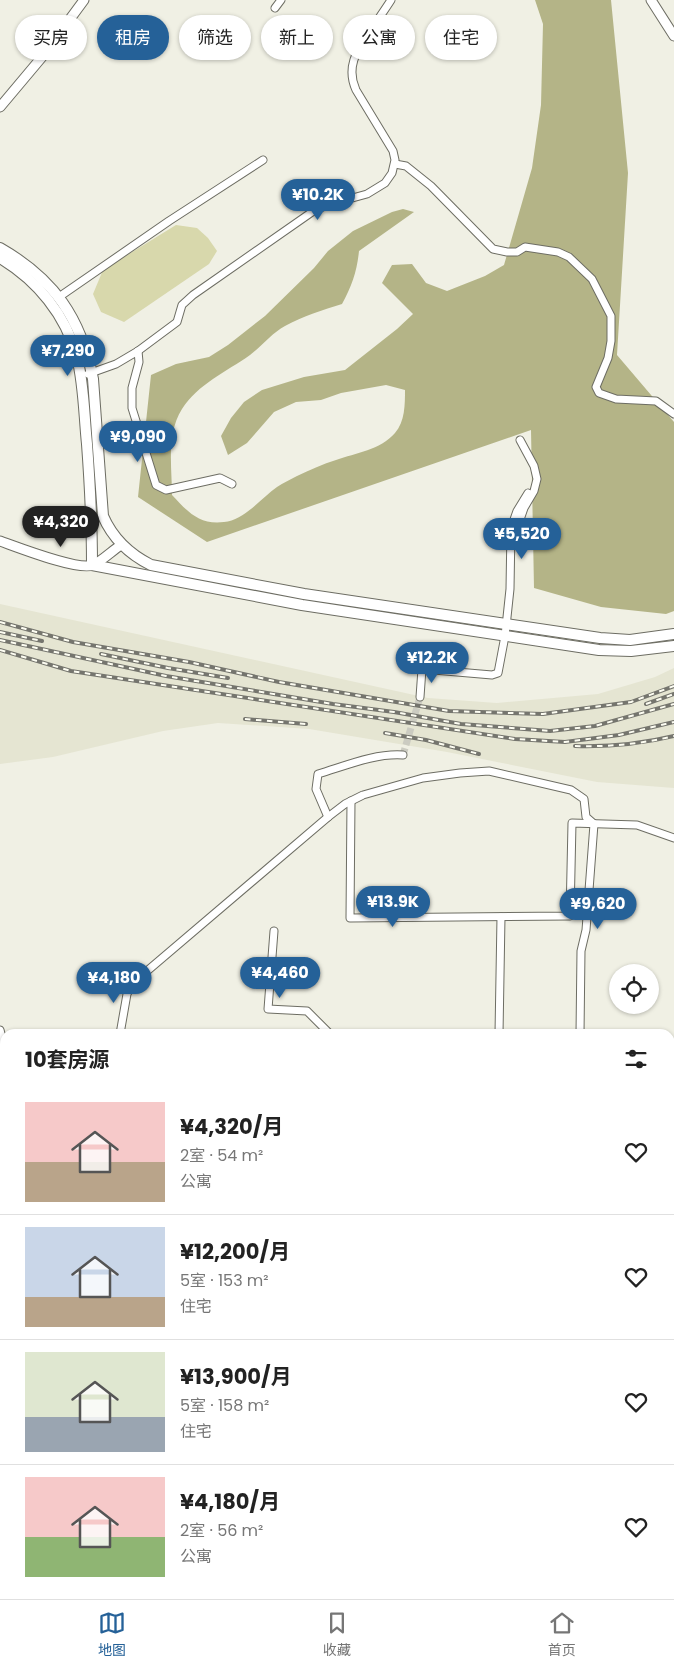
<!DOCTYPE html>
<html lang="zh">
<meta charset="utf-8">
<style>
body{margin:0;font-family:Poppins,"Noto Sans SC",sans-serif;background:#f2f2f2;color:#222;height:100vh;display:flex;flex-direction:column;font-size:19px;white-space:nowrap}
*{box-sizing:border-box;margin:0}
p{font-size:16px;color:#767676}
.icon{flex:none;width:28px;height:28px;fill:none;stroke:currentColor;stroke-width:2;stroke-linecap:round;stroke-linejoin:round}
.map{position:relative;flex:1;overflow:hidden}
.panel{position:absolute;left:0px;top:1029px;width:675px;height:571px;display:flex;flex-direction:column;background:#fff;border-radius:15px 15px 0 0;box-shadow:0 1px 4px #0004}
.panel>*{flex:none}
.hud{position:absolute;left:15px;top:15px;width:645px;height:45px;display:flex;gap:10px}
.tools{position:absolute;left:609px;top:964px;display:grid;gap:10px}
.tools a{display:grid;place-items:center;width:50px;height:50px;border-radius:50%;background:#fff;box-shadow:0 1px 4px #0004;font-size:25px}
.price{position:absolute;translate:-50% -42px;padding:0 11px;border-radius:18px;background:#256198;color:#fff;font-size:16px;line-height:32px;filter:drop-shadow(0 1px 2px #0008)}
.price::after{content:'';position:absolute;left:50%;top:30px;width:15px;height:11px;margin-left:-8px;background:inherit;clip-path:polygon(0 0,100% 0,50% 100%)}
.price.current{background:#222;color:#fff}
ul{padding:0;list-style:none}
li{display:flex;align-items:center;gap:15px;height:125px;padding:0 25px}
li+li{border-top:1px solid #e0e0e0}
li span{display:grid;place-items:center;flex:none;width:140px;height:100px;border-radius:0px;color:#555}
li>.icon{margin-inline-start:auto}
span .icon{width:60px;height:60px;fill:#fffc;stroke-width:1}
li b{font-size:21px}
h2{display:flex;justify-content:space-between;align-items:center;height:60px;padding:0 25px;font-size:21px}
.pill{padding:0 18px;border-radius:22px;background:#fff;box-shadow:0 1px 4px #0004;font-size:18px;line-height:45px}
.pill.current{background:#256198;color:#fff}
.tab-bar{display:flex;justify-content:space-around;align-items:center;height:70px;border-top:1px solid #e0e0e0;background:#fff;font-size:14px;color:#767676}
.tab-bar a{display:grid;justify-items:center;gap:2px}
.tab-bar .current{color:#256198}
.map>svg:first-child{display:block}
.built{fill:#e5e5d2}
.green{fill:#d8d8ac}
.forest{fill:#b4b487}
.water{fill:#a8caec}
.lines{fill:none;stroke-linecap:round;stroke-linejoin:round}
.minor-tunnel{stroke:#cbcbc1;stroke-width:7;stroke-dasharray:7 3.5;stroke-linecap:butt}
.minor-casing{stroke:#6d6d63;stroke-width:9}
.tertiary-casing{stroke:#6d6d63;stroke-width:11}
.secondary-casing{stroke:#6d6d63;stroke-width:12}
.trunk-casing{stroke:#6d6d63;stroke-width:14}
.minor{stroke:#fff;stroke-width:7}
.tertiary{stroke:#fff;stroke-width:9}
.secondary{stroke:#fff;stroke-width:10}
.trunk{stroke:#fff;stroke-width:11}
.rail-casing{stroke:#75756e;stroke-width:4}
.rail{stroke:#fdfdf2;stroke-width:2;stroke-dasharray:5.5;stroke-linecap:butt}
</style>
<div class="map">
<svg width="674" height="1599" viewBox="0 0 674 1599">
<rect width="100%" height="100%" fill="#f0f0e4"/>
<polygon class="built" points="0,604 428,698 497,703 598,694 655,677 674,668 674,788 597,782 447,752 309,729 218,723 163,731 53,757 0,764"/>
<polygon class="green" points="176,225 197,228 208,238 217,251 209,264 124,322 101,312 93,294 103,270"/>
<path class="forest" d="M535 0H611L628 173 617 355 674 422V611L666 614 601 607 534 588 531 430 207 542 138 497 151 375 176 364 209 357 228 345 265 316 314 268 328 251 353 231 392 212 403 209 414 212 359 251C357 271 352 286 342 304 323 310 303 316 285 326 272 333 262 346 250 355 226 372 198 384 182 409 166 434 172 468 172 495 188 512 199 525 224 522 245 520 261 498 277 487 283 483 291 479 297 476 310 470 323 464 336 460 356 453 380 450 395 433 405 422 405 404 405 390L386 385 341 393 321 400 296 402 274 412 247 443 228 455 221 436 231 418 244 402 262 390 304 377 345 370 397 329 413 314 382 283 392 265 412 264 426 283 447 291 485 276 504 265 532 168 541 105 543 24Z"/>
<polygon class="water" points="0,1486 5,1486 5,1595 670,1595 670,1510 674,1511 674,1599 0,1599"/>
<g class="lines">
<polyline class="minor-tunnel" points="403,755 420,697"/>
<g class="minor-casing">
<g id="minor">
<polyline points="275,8 281,0"/>
<polyline points="395,164 406,166 431,186 493,249 507,252 517,252 525,247 558,252 569,257 592,279 611,316 611,341 608,358 596,387 599,393 616,399 656,401 674,414"/>
<polyline points="59,297 169,221 263,160"/>
<polyline points="138,351 139,362 132,388 132,408 156,485 166,490 220,478 232,484"/>
<path d="M88 374 116 364 138 351 177 322 182 305 193 295 312 212 327 205 367 194 385 183 392 173 395 160 393 151 356 90C346 68 356 51 369 33 376 22 384 11 391 0"/>
<polyline points="515,534 524,508 534,491 537,479 534,466 520,440"/>
<polyline points="420,697 422,669 492,675 498,673 505,636 510,589 511,528 517,511 528,493"/>
<polyline points="351,801 350,918 570,916 572,823 637,825 674,838"/>
<path d="M328 817 316 789 318 774C345 766 375 753 403 755"/>
<polyline points="274,931 268,1009 307,1011 330,1034"/>
<polyline points="0,1030 5,1049"/>
<polyline points="120,1034 127,994 133,981 140,977 328,817 345,804 363,795 423,778 460,773 489,771 571,790 584,799 586,817 594,824"/>
<polyline points="499,1034 501,917"/>
<polyline points="580,1034 581,951 586,930 594,824"/>
</g>
</g>
<g class="tertiary-casing">
<g id="tertiary">
<polyline points="651,0 674,36"/>
<polyline points="0,107 42,57 84,0"/>
<path d="M0 541C17 547 78 571 93 565 102 561 113 550 121 545"/>
<polyline points="0,1118 5,1110"/>
<polyline points="670,1175 674,1175"/>
<polyline points="0,1297 5,1300"/>
<polyline points="670,1352 674,1353"/>
</g>
</g>
<g class="secondary-casing">
<g id="secondary">
<path d="M0 248C54 279 81 318 93 379L103 516C113 539 129 554 151 565L304 594 600 638 630 640 674 634"/>
<path d="M0 258C37 280 66 315 77 357 84 385 84 415 87 444 90 485 92 525 92 565L302 605 599 650 631 651 674 646"/>
</g>
</g>
<g class="trunk-casing">
<g id="trunk">
<polyline points="0,1320 5,1323"/>
<polyline points="0,1334 5,1338"/>
<polyline points="670,1373 674,1373"/>
<polyline points="670,1386 674,1386"/>
</g>
</g>
<use href="#minor" class="minor"/>
<use href="#tertiary" class="tertiary"/>
<use href="#secondary" class="secondary"/>
<use href="#trunk" class="trunk"/>
<g class="rail-casing">
<g id="rail">
<polyline points="0,622 73,642 189,662 279,682 449,711 543,714 631,702 674,686"/>
<polyline points="0,632 42,641"/>
<polyline points="0,640 166,676 333,704 394,712 461,724 550,731 595,726 674,704"/>
<polyline points="0,650 71,671 515,739 565,742 619,735 674,722"/>
<polyline points="101,654 168,668 228,678"/>
<polyline points="646,704 674,694"/>
<polyline points="245,719 306,724"/>
<polyline points="385,733 426,740 479,754"/>
<path d="M575 746C609 747 641 744 674 736"/>
</g>
</g>
<use href="#rail" class="rail"/>
</g>
</svg>
<div class="tools">
<a><svg class="icon" aria-label="locate" viewBox="0 0 24 24"><circle cx="12" cy="12" r="6"/><path d="M12 2v4M12 18v4M2 12h4M18 12h4"/></svg></a>
</div>
<b class="price" style="left:318px;top:221px">¥10.2K</b>
<b class="price" style="left:68px;top:377px">¥7,290</b>
<b class="price" style="left:138px;top:463px">¥9,090</b>
<b class="price current" style="left:61px;top:548px">¥4,320</b>
<b class="price" style="left:522px;top:560px">¥5,520</b>
<b class="price" style="left:432px;top:684px">¥12.2K</b>
<b class="price" style="left:393px;top:928px">¥13.9K</b>
<b class="price" style="left:598px;top:930px">¥9,620</b>
<b class="price" style="left:280px;top:999px">¥4,460</b>
<b class="price" style="left:114px;top:1004px">¥4,180</b>
<div class="hud">
<a class="pill">买房</a>
<a class="pill current">租房</a>
<a class="pill">筛选</a>
<a class="pill">新上</a>
<a class="pill">公寓</a>
<a class="pill">住宅</a>
</div>
<section class="panel">
<h2>10套房源<svg class="icon" aria-label="filters" viewBox="0 0 24 24"><path d="M4 7h16M4 17h16"/><circle cx="9" cy="7" r="2"/><circle cx="15" cy="17" r="2"/></svg></h2>
<ul>
<li><span style="background:linear-gradient(#f6c9c9 60%,#b9a48a 0)"><svg class="icon" aria-label="home" viewBox="0 0 24 24"><path d="M3 11l9-7 9 7M6 9v11h12V9"/></svg></span><div><b>¥4,320/月</b><p>2室 · 54 m²</p><p>公寓</p></div><svg class="icon" aria-label="heart" viewBox="0 0 24 24"><path d="M12 20l-8-8c-3-5 5-10 8-4 3-6 11-1 8 4z"/></svg></li>
<li><span style="background:linear-gradient(#c9d6e8 70%,#b9a48a 0)"><svg class="icon" aria-label="home" viewBox="0 0 24 24"><path d="M3 11l9-7 9 7M6 9v11h12V9"/></svg></span><div><b>¥12,200/月</b><p>5室 · 153 m²</p><p>住宅</p></div><svg class="icon" aria-label="heart" viewBox="0 0 24 24"><path d="M12 20l-8-8c-3-5 5-10 8-4 3-6 11-1 8 4z"/></svg></li>
<li><span style="background:linear-gradient(#dfe7d0 65%,#9aa5b1 0)"><svg class="icon" aria-label="home" viewBox="0 0 24 24"><path d="M3 11l9-7 9 7M6 9v11h12V9"/></svg></span><div><b>¥13,900/月</b><p>5室 · 158 m²</p><p>住宅</p></div><svg class="icon" aria-label="heart" viewBox="0 0 24 24"><path d="M12 20l-8-8c-3-5 5-10 8-4 3-6 11-1 8 4z"/></svg></li>
<li><span style="background:linear-gradient(#f6c9c9 60%,#8fb573 0)"><svg class="icon" aria-label="home" viewBox="0 0 24 24"><path d="M3 11l9-7 9 7M6 9v11h12V9"/></svg></span><div><b>¥4,180/月</b><p>2室 · 56 m²</p><p>公寓</p></div><svg class="icon" aria-label="heart" viewBox="0 0 24 24"><path d="M12 20l-8-8c-3-5 5-10 8-4 3-6 11-1 8 4z"/></svg></li>
</ul>
</section>
</div>
<nav class="tab-bar">
<a class="current"><svg class="icon" aria-label="map" viewBox="0 0 24 24"><path d="M3 6l6-2 6 2 6-2v14l-6 2-6-2-6 2zM9 4v14M15 6v14"/></svg>地图</a>
<a><svg class="icon" aria-label="saved" viewBox="0 0 24 24"><path d="M7 4h10v16l-5-4-5 4z"/></svg>收藏</a>
<a><svg class="icon" aria-label="home" viewBox="0 0 24 24"><path d="M3 11l9-7 9 7M6 9v11h12V9"/></svg>首页</a>
</nav>
